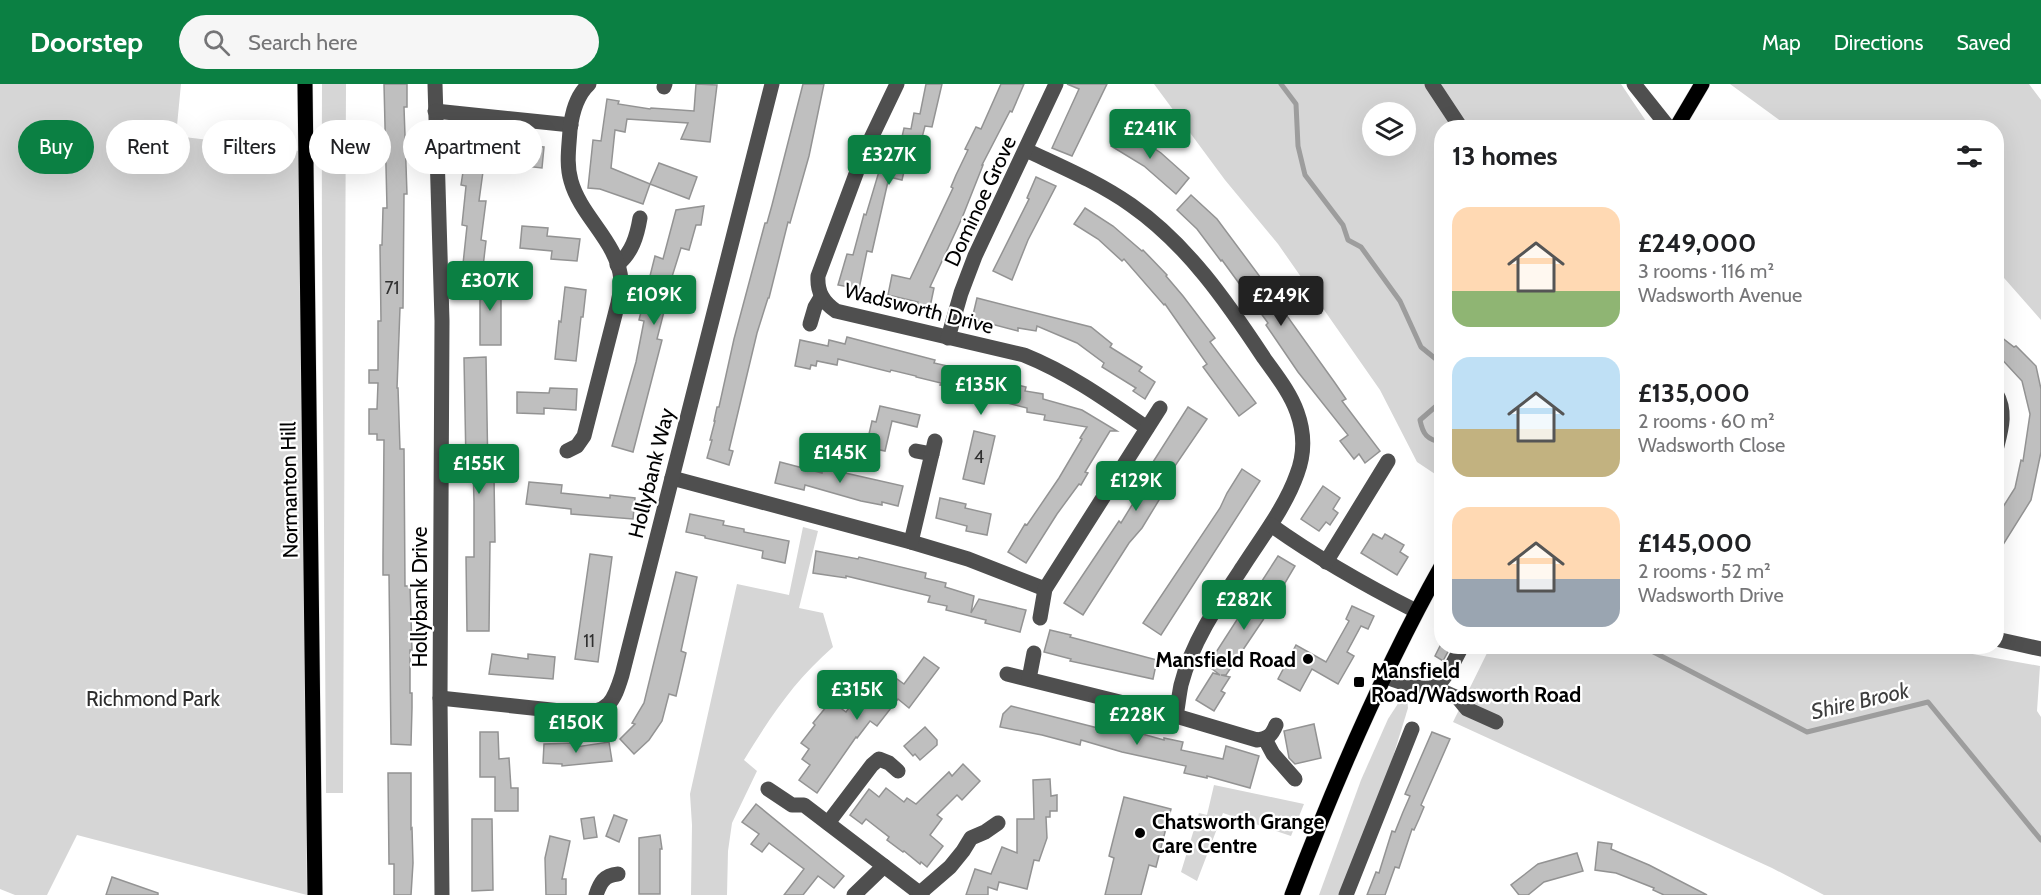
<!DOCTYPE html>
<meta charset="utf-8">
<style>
body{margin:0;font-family:Cabin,sans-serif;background:#f6f6f6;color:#202124;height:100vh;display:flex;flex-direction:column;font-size:22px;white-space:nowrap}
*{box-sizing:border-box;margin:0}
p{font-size:20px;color:#757577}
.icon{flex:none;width:33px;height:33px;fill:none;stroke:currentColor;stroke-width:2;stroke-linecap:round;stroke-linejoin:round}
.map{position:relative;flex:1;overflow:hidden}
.drawer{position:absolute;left:1434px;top:36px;width:570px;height:534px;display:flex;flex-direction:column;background:#fff;border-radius:24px;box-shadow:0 6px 24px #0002}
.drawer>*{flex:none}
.guide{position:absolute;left:18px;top:36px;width:570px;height:54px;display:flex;gap:12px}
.controls{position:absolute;left:1362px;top:18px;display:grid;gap:12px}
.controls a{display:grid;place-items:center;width:54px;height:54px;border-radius:50%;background:#fff;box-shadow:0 6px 24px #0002;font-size:30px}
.price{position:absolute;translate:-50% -51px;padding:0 14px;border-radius:6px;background:#0b8043;color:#fff;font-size:20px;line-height:39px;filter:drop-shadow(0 2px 3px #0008)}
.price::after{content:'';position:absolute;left:50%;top:36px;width:18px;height:14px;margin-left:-9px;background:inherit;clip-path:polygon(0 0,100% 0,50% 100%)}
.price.active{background:#222;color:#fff}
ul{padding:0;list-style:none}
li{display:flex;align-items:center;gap:18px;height:150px;padding:0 18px}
li span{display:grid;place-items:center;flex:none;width:168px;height:120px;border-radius:18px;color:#555}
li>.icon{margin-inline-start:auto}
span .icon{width:72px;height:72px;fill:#fffc;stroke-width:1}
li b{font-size:26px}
h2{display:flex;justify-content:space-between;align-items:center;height:72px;padding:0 18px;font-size:26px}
.chip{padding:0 21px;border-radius:27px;background:#fff;box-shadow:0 6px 24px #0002;font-size:21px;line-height:54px}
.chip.active{background:#0b8043;color:#fff}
header{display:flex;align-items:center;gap:36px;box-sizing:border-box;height:84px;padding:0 30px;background:#0b8043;color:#fff}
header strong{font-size:28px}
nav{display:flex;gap:33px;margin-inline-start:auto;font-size:21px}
.search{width:420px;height:54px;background:#f6f6f6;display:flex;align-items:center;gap:15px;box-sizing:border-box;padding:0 21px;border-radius:33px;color:#757577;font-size:22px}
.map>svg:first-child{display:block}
.green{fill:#d6d6d6;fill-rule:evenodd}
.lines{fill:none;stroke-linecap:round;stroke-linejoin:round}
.stream{stroke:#9d9d9d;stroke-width:5}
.building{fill:#bfbfbf;stroke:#939393;stroke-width:1.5}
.major-casing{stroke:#dbdbdb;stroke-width:16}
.minor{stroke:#4f4f4f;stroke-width:15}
.major{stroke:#000;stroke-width:15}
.poi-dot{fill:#000;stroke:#fff;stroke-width:2}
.labels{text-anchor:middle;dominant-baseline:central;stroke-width:4.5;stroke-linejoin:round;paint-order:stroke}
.number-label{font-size:18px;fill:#303030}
.street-label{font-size:21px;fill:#000;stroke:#fff}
.poi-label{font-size:21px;font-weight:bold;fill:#000;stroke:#fff;text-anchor:start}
.park-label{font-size:21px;fill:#2d2d2d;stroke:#fff}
.water-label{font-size:22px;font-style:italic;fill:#3e3e3e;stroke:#fff}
</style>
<header>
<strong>Doorstep</strong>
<div class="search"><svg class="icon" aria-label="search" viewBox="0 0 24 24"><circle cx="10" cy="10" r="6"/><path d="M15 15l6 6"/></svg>Search here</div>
<nav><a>Map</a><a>Directions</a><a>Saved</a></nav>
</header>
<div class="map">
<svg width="2041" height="811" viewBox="0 0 2041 811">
<rect width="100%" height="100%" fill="#fff"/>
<g class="green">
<polygon points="0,0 181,0 176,52 299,67 307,811 77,751 47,811 15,811 0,805"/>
<path d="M322 0H346L343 709H326C325 472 321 236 322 0Z"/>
<path d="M1154 0H1621L1650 43 1442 44 1441 394 1417 378 1380 306 1278 160 1225 96ZM1372 28H1406V62H1372Z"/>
<polygon points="1730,0 2029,0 2041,16 2041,236 1997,186 1996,44 1789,43"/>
<path d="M803 443 818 447 799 524 823 529 833 563C794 597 771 632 744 676L757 687 732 739 728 767 727 811H691L692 741 690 710 737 500 789 511Z"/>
<polygon points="1862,562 1881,567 1967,569 2040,582 2037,627 2041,633 2041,811 1824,811 1772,784 1453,638 1490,563"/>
<polygon points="1407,614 1408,624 1392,676 1340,811 1319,811 1361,696 1388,635 1399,618"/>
<polygon points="1214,701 1304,720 1291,752 1223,729 1197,797 1181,788 1199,729 1207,731"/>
</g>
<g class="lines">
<g class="stream">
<polyline points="1281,0 1296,20 1298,62 1305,91 1343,141 1348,156 1361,163 1400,217 1421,263 1442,280"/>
<path d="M1442 317 1420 336C1423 351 1427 355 1442 359"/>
<polyline points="1642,562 1807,648 1928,618 2041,756"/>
</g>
</g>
<g class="building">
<polygon points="384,0 407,0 407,23 404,23 407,110 404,110 403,224 400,224 397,304 398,304 400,365 404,365 405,502 410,502 412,566 410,566 410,609 412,609 412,624 411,661 391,660 389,491 383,491 383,472 384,356 377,356 377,350 369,350 369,325 377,325 378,299 369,299 369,286 378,286 378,237 381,237 380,161 382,161 383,124 387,124"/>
<polygon points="696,0 717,1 710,58 681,55 688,39 627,35 625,48 615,46 611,84 650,100 659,79 697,93 689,115 650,100 643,120 600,105 588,104 593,56 601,57 607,15 619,17 618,20 650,25 651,24 694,27"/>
<polygon points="803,0 824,0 809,72 790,139 788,138 769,214 768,214 757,249 729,366 733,367 729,381 707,374 712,356 710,356 715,337 714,337 717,323 719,323 734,255 765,139 767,139 772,121"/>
<polygon points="926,0 942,0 932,43 925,42 915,81 906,79 902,96 889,93 872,168 867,167 859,205 838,201 847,170 853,171 864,130 866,131 883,74 893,76 896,61 900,62 904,44 911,45 914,29 920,30"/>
<polygon points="1001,0 1024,0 1012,28 1010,27 982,81 983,81 962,134 930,203 934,204 930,223 917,220 918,218 888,211 892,191 910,195 953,104 951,103 956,91 968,66 965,65 976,43 981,45"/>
<polygon points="1067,0 1107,0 1072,72 1052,64 1079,5"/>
<polygon points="1122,43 1161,69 1189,94 1176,110 1144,82 1111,62"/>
<polygon points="518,61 544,63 542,84 516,81"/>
<polygon points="471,71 485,73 479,117 486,117 481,156 486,157 483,183 463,180 467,142 462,141 466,102 461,101 465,75 470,76"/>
<polygon points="1036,93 1056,102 1028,156 1012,196 993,187 1029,115 1027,114"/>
<polygon points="1191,111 1217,135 1272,209 1280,204 1290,219 1282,225 1335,299 1346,315 1342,317 1380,367 1365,379 1359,370 1354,375 1340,357 1348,351 1298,288 1266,241 1268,239 1222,176 1221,177 1197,145 1177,126"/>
<polygon points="704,122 701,141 696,141 689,166 681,164 665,215 667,216 657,255 662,256 633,368 612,362 636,278 644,237 639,236 655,172 663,175 676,126"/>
<polygon points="1085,124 1113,142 1142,167 1143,166 1167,191 1166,192 1183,212 1215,254 1210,258 1256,319 1239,332 1203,283 1207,280 1165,220 1164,221 1124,175 1122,177 1098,155 1074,140"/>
<polygon points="522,142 548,144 547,152 580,155 577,177 551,175 552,167 520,164"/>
<polygon points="480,195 501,196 501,261 480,261"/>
<polygon points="565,203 586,206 583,233 581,233 576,277 555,275 559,237 561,238"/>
<polygon points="977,214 1091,243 1112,260 1110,263 1142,283 1139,287 1155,298 1145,315 1133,307 1136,304 1102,283 1104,279 1077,259 1037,242 1036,247 1018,244 1018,247 972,235"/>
<polygon points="1996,249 2014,263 2016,262 2036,282 2041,305 2041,368 2031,416 1996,472 1996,434 2015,404 2021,376 2023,377 2030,330 2022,297 1996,269"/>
<polygon points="847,253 935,276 934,279 988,291 988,294 1026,303 1025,307 1043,310 1043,315 1082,326 1117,347 1110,347 1085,388 1088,389 1081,401 1079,400 1057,430 1026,479 1008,468 1025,440 1027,441 1059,394 1082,355 1080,354 1087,343 1044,336 1045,331 1027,328 1027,324 988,314 988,312 940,301 941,299 916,293 916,292 891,286 890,288 838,275 837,281 817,277 816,282 811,281 810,285 795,282 800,256 828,262 829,256 845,260"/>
<polygon points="486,273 488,392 494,392 495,458 490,458 489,547 467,547 466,473 474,473 474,418 473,379 466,379 464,274"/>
<polygon points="550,304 577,305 576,326 544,324 544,330 517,329 517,308 549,309"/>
<polygon points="880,322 920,331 917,343 892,337 885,367 866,363 872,337 876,338"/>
<polygon points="1188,323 1207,335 1166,395 1170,398 1142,444 1129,459 1083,531 1064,519 1119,437 1121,439 1157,380 1153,378"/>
<polygon points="974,347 995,352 984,400 963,395"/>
<polygon points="780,378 822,389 823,384 903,402 898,422 882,418 882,421 861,417 805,401 804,406 775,399"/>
<polygon points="1242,385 1260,397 1161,551 1143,539 1220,424 1227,409"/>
<polygon points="529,398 562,401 561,409 610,414 610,411 635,414 633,435 571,430 571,425 526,420"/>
<polygon points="1323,402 1340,414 1333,425 1338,429 1330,441 1326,438 1319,447 1301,435"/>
<polygon points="940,414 966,420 965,424 991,430 987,451 966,447 967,442 936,434"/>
<polygon points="690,430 724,437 723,441 744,445 744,448 789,457 785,479 762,474 763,467 705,454 705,452 686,448"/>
<polygon points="1373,450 1382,455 1385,450 1404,461 1400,468 1408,473 1397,491 1361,469"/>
<polygon points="816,467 858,475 859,473 926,489 925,494 946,499 945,503 974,512 971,529 979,515 1026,526 1020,548 985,539 986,536 946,526 947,522 928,518 930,512 846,492 846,494 813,489"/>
<polygon points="590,470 612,473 598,578 575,575"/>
<polygon points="1278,472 1295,482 1263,536 1226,591 1221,591 1230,593 1221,607 1225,609 1214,627 1196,616 1213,589 1220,591 1211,584 1217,575 1213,573"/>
<polygon points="676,488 697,493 681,567 686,569 676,612 669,610 662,637 649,656 634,670 620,655 635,640 632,639 644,619"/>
<polygon points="1352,522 1374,532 1368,545 1361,542 1347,568 1354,572 1338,600 1312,585 1300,607 1278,595 1296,561 1326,578 1349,537 1346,535"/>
<polygon points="1050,546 1071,551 1070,553 1157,576 1153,595 1070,577 1071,575 1044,568"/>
<polygon points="1440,562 1451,562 1443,577 1435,572"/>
<polygon points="492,570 528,575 528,570 555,573 553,595 489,590"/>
<polygon points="924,573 939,584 909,624 898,615 877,642 870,637 857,654 856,653 817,709 799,696 810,681 802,675 809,665 801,659 815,641 813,639 831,617 846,628 862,606 865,608 881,587 886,587 904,600"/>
<polygon points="1011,622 1098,644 1099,638 1164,656 1164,654 1183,658 1181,666 1223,675 1226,662 1259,672 1250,704 1207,692 1207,694 1184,689 1186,682 1122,668 1081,656 1080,661 1042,651 1000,643 1003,630"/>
<polygon points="1314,640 1321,674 1295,680 1289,674 1284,647"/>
<polygon points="925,643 937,656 937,661 920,676 915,670 913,672 904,662"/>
<polygon points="480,648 498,648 499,675 509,674 511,704 518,704 518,727 495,727 495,693 480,693"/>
<polygon points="1432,648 1450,655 1421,721 1424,723 1419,735 1414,746 1412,745 1399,784 1395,783 1385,811 1367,811 1376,788 1379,789 1392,747 1395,748 1403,728 1410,712 1405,710"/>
<polygon points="609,658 612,677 562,682 562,680 543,679 544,660 575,659 576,663"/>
<polygon points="963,680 980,697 962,716 957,711 937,731 942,735 930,751 943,762 927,783 921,778 920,780 904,767 903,768 887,756 889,753 866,735 862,740 850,731 869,705 879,713 886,704 904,718 907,714 916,720 949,688 952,692"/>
<polygon points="388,689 411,689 411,745 412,744 413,779 411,811 394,811 394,780 389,780"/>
<polygon points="1050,695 1051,712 1057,711 1057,727 1050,727 1050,733 1046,733 1047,754 1039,777 1034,776 1027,805 999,798 997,806 988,803 988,811 966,811 975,785 991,790 1002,763 1017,769 1017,735 1034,735 1033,696"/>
<polygon points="1124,713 1171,725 1156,783 1149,781 1141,811 1105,811 1114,774 1109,772"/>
<polygon points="756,720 844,792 834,804 818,792 803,811 784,811 804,785 769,759 762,768 751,760 759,750 742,738"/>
<polygon points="614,731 627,736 619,758 606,752"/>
<polygon points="594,733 597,753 584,755 581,735"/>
<polygon points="472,735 492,735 493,806 472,807"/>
<polygon points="660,751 662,765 660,765 660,810 639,810 639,754"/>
<polygon points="550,752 570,757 562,795 566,795 566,811 546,811 545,774"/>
<polygon points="1598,758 1612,760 1611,765 1649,781 1707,811 1664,811 1653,806 1654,804 1616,789 1595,786"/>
<polygon points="1577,769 1583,787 1544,798 1528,811 1519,811 1511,801 1538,780"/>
<polygon points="112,793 158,809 158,811 106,811"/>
</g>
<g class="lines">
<g class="major-casing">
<g id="major">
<polyline points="305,0 315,811"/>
<polyline points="1676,44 1702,0"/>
<path d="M1292 811C1335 698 1383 586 1442 481"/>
</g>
</g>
<g class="minor">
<polyline points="435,0 442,237 440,614 442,811"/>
<path d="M897 0 863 71 818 192C817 208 823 218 836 227L1024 271C1069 289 1108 317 1147 344"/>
<polyline points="1432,0 1461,44"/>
<polyline points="1634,0 1669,44"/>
<polyline points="664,3 665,0"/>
<polyline points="435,27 571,41"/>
<path d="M1026 66C1062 83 1098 98 1131 121 1187 160 1227 218 1264 274 1276 291 1290 308 1297 328 1305 350 1305 369 1297 390 1285 424 1261 454 1242 484 1218 520 1192 558 1181 601 1179 611 1178 621 1176 632"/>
<path d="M617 181C632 169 637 152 640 134"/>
<polyline points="810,240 815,223 821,213"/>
<polyline points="948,254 961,209 975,172 1056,0"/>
<path d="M1996 309C2007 328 2001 346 1996 366"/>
<path d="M567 367 577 362 584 352 618 219C619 212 622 204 621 196 618 158 581 133 571 97 566 80 569 63 570 46 572 29 576 12 589 0"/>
<polyline points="916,367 932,370"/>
<polyline points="672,394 911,458 968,475 1045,505"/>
<path d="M1271 441C1317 474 1365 501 1416 527"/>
<polyline points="911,458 935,357"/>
<polyline points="1326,478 1388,377"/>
<polyline points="1040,534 1045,505 1160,324"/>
<polyline points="1996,555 2041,565"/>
<path d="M1007 590 1176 632 1257 656C1268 655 1272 651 1276 641"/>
<path d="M1384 592C1436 612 1437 611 1462 562"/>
<polyline points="1029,595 1034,569"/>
<polyline points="1433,603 1458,614 1467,625 1496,638"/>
<path d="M440 614 579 629C609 629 614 617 622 591L772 0"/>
<polyline points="1265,655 1273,670 1295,695"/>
<polyline points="768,705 792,721 804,721 922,811"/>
<polyline points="828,739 872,681 879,675 889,679 898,687"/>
<polyline points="920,809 950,783 963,767 971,754 985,748 998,739"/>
<path d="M596 811C600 799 604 791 618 790"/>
<polyline points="854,811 884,782"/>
<polyline points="1346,811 1412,645"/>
</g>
<use href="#major" class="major"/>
</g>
<g class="poi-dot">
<circle cx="1308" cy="575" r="6"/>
<rect x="1353" y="592" width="12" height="12" rx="3"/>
<circle cx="1140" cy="749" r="6"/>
</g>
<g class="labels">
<g class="number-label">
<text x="392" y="204">71</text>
<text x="979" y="373">4</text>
<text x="589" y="557">11</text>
</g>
<g class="street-label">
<text transform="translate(980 117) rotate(-65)">Dominoe Grove</text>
<text transform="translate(919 224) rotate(14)">Wadsworth Drive</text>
<text transform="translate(651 389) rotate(-76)">Hollybank Way</text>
<text transform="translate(289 406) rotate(-91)">Normanton Hill</text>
<text transform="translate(419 513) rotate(-90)">Hollybank Drive</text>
</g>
<g class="poi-label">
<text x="1296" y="575" text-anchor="end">Mansfield Road</text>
<text x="1371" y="586">Mansfield<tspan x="1371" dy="24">Road/Wadsworth Road</tspan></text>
<text x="1152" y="737">Chatsworth Grange<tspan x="1152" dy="24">Care Centre</tspan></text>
</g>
<g class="park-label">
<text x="153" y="614">Richmond Park</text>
</g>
<g class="water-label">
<text transform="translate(1860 617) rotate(-13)">Shire Brook</text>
</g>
</g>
</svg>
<div class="controls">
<a><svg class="icon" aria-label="layers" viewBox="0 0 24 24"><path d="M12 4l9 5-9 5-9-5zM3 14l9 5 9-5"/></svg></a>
</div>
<b class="price" style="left:1150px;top:76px">£241K</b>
<b class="price" style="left:889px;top:102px">£327K</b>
<b class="price" style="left:490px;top:228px">£307K</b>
<b class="price" style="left:654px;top:242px">£109K</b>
<b class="price active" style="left:1281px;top:243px">£249K</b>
<b class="price" style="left:981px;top:332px">£135K</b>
<b class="price" style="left:840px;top:400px">£145K</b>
<b class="price" style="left:479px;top:411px">£155K</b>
<b class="price" style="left:1136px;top:428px">£129K</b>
<b class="price" style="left:1244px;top:547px">£282K</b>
<b class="price" style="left:857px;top:637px">£315K</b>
<b class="price" style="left:1137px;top:662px">£228K</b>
<b class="price" style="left:576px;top:670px">£150K</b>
<div class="guide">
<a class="chip active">Buy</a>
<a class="chip">Rent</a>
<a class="chip">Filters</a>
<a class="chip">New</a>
<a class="chip">Apartment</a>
</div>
<section class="drawer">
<h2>13 homes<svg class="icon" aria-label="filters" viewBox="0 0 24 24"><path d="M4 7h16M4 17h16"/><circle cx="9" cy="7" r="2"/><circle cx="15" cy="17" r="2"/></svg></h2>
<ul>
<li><span style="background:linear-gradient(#ffd9b3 70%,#8fb573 0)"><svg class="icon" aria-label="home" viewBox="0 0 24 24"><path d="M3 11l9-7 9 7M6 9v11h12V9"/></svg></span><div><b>£249,000</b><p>3 rooms · 116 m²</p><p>Wadsworth Avenue</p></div></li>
<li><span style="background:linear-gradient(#bfe0f5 60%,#c2b280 0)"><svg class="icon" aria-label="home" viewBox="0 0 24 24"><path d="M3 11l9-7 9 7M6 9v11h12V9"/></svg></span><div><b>£135,000</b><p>2 rooms · 60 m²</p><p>Wadsworth Close</p></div></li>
<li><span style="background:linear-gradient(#ffd9b3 60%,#9aa5b1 0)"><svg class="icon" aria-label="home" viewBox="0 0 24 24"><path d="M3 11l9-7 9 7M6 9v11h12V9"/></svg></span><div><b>£145,000</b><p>2 rooms · 52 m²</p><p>Wadsworth Drive</p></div></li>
</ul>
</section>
</div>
